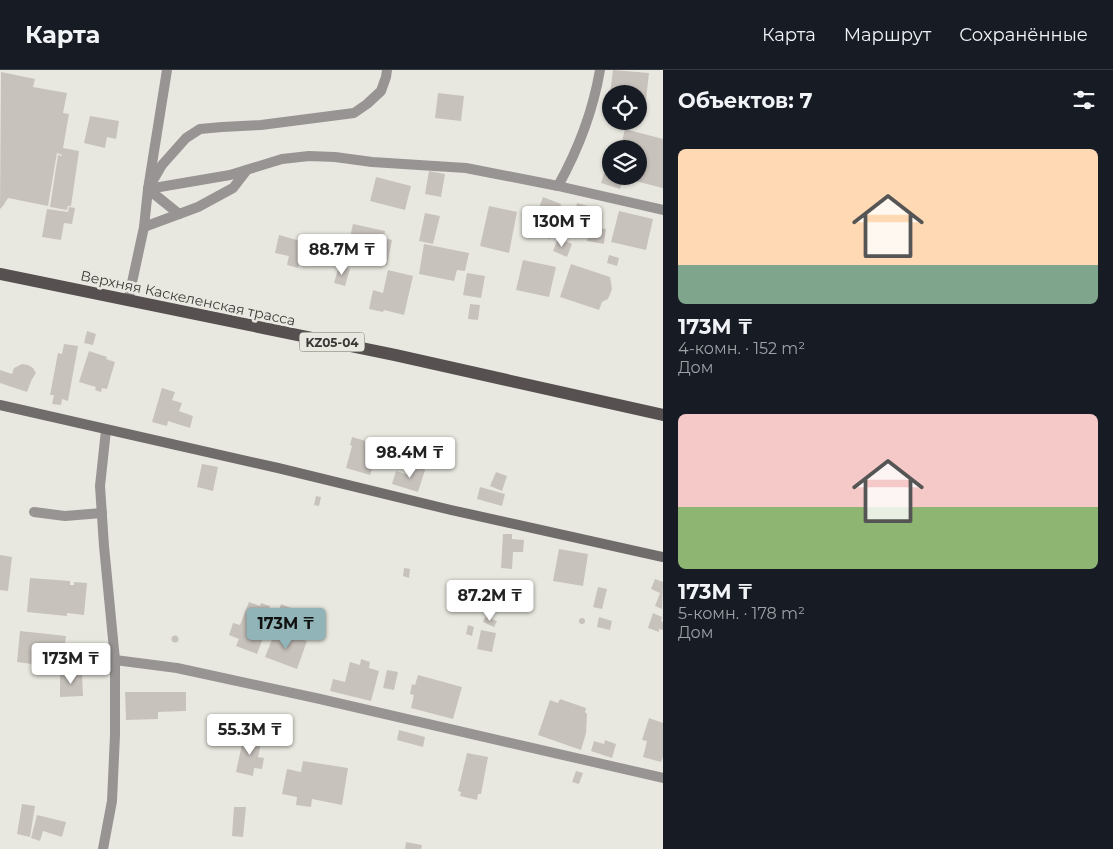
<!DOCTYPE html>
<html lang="ru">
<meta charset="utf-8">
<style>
body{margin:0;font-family:Montserrat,sans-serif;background:#242831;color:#f1f3f6;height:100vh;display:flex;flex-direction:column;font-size:19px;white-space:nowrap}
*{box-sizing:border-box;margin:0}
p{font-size:16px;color:#9ea1a6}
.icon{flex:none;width:28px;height:28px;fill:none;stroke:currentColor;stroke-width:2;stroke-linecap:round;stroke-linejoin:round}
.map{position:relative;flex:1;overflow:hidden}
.side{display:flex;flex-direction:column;background:#171b24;width:450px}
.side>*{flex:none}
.buttons{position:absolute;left:602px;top:15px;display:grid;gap:10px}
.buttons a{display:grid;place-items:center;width:45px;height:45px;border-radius:50%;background:#171b24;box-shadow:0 1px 4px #0004;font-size:25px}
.price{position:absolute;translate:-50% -42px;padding:0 11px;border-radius:5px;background:#fff;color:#222;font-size:16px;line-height:32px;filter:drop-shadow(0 1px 2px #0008)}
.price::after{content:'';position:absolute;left:50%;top:30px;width:15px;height:11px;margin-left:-8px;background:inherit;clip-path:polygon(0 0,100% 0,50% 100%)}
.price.current{background:#90b4b7;color:#111}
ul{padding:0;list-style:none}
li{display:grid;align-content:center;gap:10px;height:265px;padding:0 15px}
li span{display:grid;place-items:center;height:155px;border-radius:8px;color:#555}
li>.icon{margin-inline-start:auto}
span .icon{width:90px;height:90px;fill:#fffc;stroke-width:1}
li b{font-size:21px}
h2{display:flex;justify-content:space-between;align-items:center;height:60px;padding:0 15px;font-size:21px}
header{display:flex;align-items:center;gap:30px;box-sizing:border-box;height:70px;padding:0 25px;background:#171b24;border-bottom:1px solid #363941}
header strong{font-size:24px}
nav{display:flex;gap:28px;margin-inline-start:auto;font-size:18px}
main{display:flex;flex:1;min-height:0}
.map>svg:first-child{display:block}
.building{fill:#c8c2bc}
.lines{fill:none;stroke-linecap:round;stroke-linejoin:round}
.street{stroke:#989494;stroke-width:10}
.secondary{stroke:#716c6c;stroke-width:10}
.primary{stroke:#565050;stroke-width:12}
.labels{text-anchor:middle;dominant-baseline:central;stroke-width:5;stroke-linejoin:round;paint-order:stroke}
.shield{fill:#e9e8e0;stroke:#6e6e69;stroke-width:1}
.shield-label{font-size:12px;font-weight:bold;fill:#393936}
.street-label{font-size:14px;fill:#393936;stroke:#e9e8e0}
</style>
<header>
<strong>Карта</strong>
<nav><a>Карта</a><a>Маршрут</a><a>Сохранённые</a></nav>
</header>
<main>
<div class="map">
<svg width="663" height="779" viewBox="0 0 663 779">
<rect width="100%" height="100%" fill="#e9e8e0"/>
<g class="building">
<polygon points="613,0 649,3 646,30 639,29 639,24 610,24"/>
<polygon points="1,2 35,9 33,17 67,23 63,43 69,44 63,78 79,81 71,136 68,136 67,140 50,137 58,85 62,86 62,85 57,83 48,136 8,128 3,136 0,139"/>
<polygon points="438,23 464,26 461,51 435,48"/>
<polygon points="90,46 119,51 116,69 107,67 105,78 84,73"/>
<polygon points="625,59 663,69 663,118 631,110 632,106 639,106 639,79 620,79"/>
<polygon points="429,101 445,104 441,127 425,124"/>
<polygon points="604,103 623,109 620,119 601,113"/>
<polygon points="376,107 411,116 405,140 370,131"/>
<polygon points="543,127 561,134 560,137 569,141 562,162 554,160 550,169 530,163"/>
<polygon points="577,133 588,136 586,145 575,142"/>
<polygon points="489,136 517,142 509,183 480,176"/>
<polygon points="69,137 75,138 72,154 64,153 61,170 42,167 47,139 68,142"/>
<polygon points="619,141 653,149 646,180 611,172"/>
<polygon points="425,143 440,146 433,174 419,171"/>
<polygon points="353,154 385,161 384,168 392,170 387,195 346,185"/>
<polygon points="590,156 606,159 604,174 587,171"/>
<polygon points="279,165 304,172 298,198 287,195 289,186 275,183"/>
<polygon points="558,168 572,174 567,187 553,181"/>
<polygon points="424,174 469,183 465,201 457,200 454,211 419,204"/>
<polygon points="609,185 619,188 617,196 607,193"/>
<polygon points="523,190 556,197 549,227 516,220"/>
<polygon points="571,194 610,207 612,219 608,229 602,232 599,240 560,227"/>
<polygon points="339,196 350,199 345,216 334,213"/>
<polygon points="388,200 413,206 404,245 384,240 383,242 369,239 373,220 383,223"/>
<polygon points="467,203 485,206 481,228 463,225"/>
<polygon points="470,234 480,235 478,250 468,249"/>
<polygon points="87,261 96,264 93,275 84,273"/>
<polygon points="64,274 78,276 68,331 62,329 61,335 52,334 54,325 50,325 58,283 62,284"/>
<polygon points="89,281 107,287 106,289 115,292 107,319 102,318 101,322 95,320 96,317 79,312"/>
<polygon points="22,294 28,295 33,298 36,303 31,311 27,322 0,313 0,300 12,304 14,298"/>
<polygon points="162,318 175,322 172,330 182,333 179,341 193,346 190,358 168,351 167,356 152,352"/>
<polygon points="352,367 373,373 371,378 378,380 370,405 346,398 352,376 350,375"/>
<polygon points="202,394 218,397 213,421 197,417"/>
<polygon points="414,396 425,400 418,422 392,414 396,401 411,406"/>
<polygon points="496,402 507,406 502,421 490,416"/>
<polygon points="480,417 505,424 502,436 477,429"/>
<polygon points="316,426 321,427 319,436 314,435"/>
<polygon points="503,464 512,464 512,469 524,470 523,482 513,482 512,499 501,498"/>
<polygon points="559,479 588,484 583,516 553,511"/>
<polygon points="0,485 12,487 8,521 0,520"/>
<polygon points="404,498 410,499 409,508 403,506"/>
<polygon points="30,508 70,511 70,515 74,515 74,512 87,513 84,545 67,543 67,546 27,542"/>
<polygon points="655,509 663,512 662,539 655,536 660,523 651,519"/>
<polygon points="598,517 607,519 602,539 593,537"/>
<polygon points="249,532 260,536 261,533 270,536 264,552 259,550 257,556 266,560 257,584 236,576 239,569 229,565 233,553 240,555"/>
<polygon points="281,534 291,538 285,558 274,554"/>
<polygon points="653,543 662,547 661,551 663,552 663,560 659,559 659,562 648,558"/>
<polygon points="485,547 497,551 494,557 483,552"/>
<polygon points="599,547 612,551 610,560 597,557"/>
<circle cx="582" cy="551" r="3"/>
<polygon points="468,555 474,557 472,566 466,564"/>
<polygon points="481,560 496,563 492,582 477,579"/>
<polygon points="20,561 66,566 62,598 17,592"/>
<polygon points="275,562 295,570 296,568 307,571 297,599 265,587"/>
<circle cx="175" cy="569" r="3.5"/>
<polygon points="361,589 370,592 369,598 379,601 371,631 330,621 333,609 345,612 350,592 360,595"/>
<polygon points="387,600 398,602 394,620 383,618"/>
<polygon points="60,604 82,604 83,626 60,627"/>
<polygon points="418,605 462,617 453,649 411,638 414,625 410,624 412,614 415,615"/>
<polygon points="125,622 186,622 186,641 158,642 158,649 126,650"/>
<polygon points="560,629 586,638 585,642 587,644 586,663 581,680 538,665 550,630 558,633"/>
<polygon points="649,648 663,653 663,687 661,692 643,687 647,671 642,670"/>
<polygon points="399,660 425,667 423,677 397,670"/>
<polygon points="244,665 262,669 258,687 264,688 262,699 254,698 253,706 236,702"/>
<polygon points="605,670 616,674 612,688 591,681 594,671 604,674"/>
<polygon points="467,683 488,687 481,724 478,724 477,730 460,726 461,722 458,721"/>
<polygon points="303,691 348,698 342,735 312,729 311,737 296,735 297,727 282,724 287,699 301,702"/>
<polygon points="576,701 583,703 579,714 572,712"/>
<polygon points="22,734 35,736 30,767 17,764"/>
<polygon points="234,737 246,737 243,767 232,766"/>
<polygon points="37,745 66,752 62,767 43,761 40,771 31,768"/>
<polygon points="406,772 422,775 421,779 405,779"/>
</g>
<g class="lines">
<g class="street">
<path d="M558 116C578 80 593 41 600 0"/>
<polyline points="148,119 230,105 282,89 309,86 335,87 372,92 466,98 558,116 663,140"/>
<polyline points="148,119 162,95 186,68 200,59 222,57 261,55 354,43 367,34 381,21 386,7 387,0"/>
<polyline points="148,119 179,144"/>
<polyline points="144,157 198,137 233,118 247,100"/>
<polyline points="128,231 144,157 148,119 167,0"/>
<polyline points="34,442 65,446 102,443"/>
<polyline points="115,590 177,598 320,629 663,708"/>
<polyline points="103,779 112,731 115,665 115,590 104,476 100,416 106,360"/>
</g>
<polyline class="secondary" points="0,335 278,398 451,440 663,487"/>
<polyline class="primary" points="0,204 395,285 663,345"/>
</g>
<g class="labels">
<rect class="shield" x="299.5" y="262.5" width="65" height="19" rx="4"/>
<g class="shield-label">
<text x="332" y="272">KZ05-04</text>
</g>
<g class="street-label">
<text transform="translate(188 228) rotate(12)">Верхняя Каскеленская трасса</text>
</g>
</g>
</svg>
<div class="buttons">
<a><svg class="icon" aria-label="locate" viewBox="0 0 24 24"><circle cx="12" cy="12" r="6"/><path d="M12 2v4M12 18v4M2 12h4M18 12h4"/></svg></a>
<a><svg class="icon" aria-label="layers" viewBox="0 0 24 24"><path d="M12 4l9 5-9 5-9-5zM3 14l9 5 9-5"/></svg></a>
</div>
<b class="price" style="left:562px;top:178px">130M ₸</b>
<b class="price" style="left:342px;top:206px">88.7M ₸</b>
<b class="price" style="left:410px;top:409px">98.4M ₸</b>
<b class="price" style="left:490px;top:552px">87.2M ₸</b>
<b class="price current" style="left:286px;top:580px">173M ₸</b>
<b class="price" style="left:71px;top:615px">173M ₸</b>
<b class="price" style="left:250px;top:686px">55.3M ₸</b>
</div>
<section class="side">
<h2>Объектов: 7<svg class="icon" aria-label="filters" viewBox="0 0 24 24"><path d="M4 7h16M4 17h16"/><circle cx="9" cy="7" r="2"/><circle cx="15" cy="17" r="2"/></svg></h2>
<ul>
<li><span style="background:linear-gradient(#ffd9b3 75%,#7fa58c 0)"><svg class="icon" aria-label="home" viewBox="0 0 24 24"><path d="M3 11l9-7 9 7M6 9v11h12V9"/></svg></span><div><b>173M ₸</b><p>4-комн. · 152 m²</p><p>Дом</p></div></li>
<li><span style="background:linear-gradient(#f6c9c9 60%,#8fb573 0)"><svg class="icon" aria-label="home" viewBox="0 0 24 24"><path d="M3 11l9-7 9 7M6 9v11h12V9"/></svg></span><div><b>173M ₸</b><p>5-комн. · 178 m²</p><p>Дом</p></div></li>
</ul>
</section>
</main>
